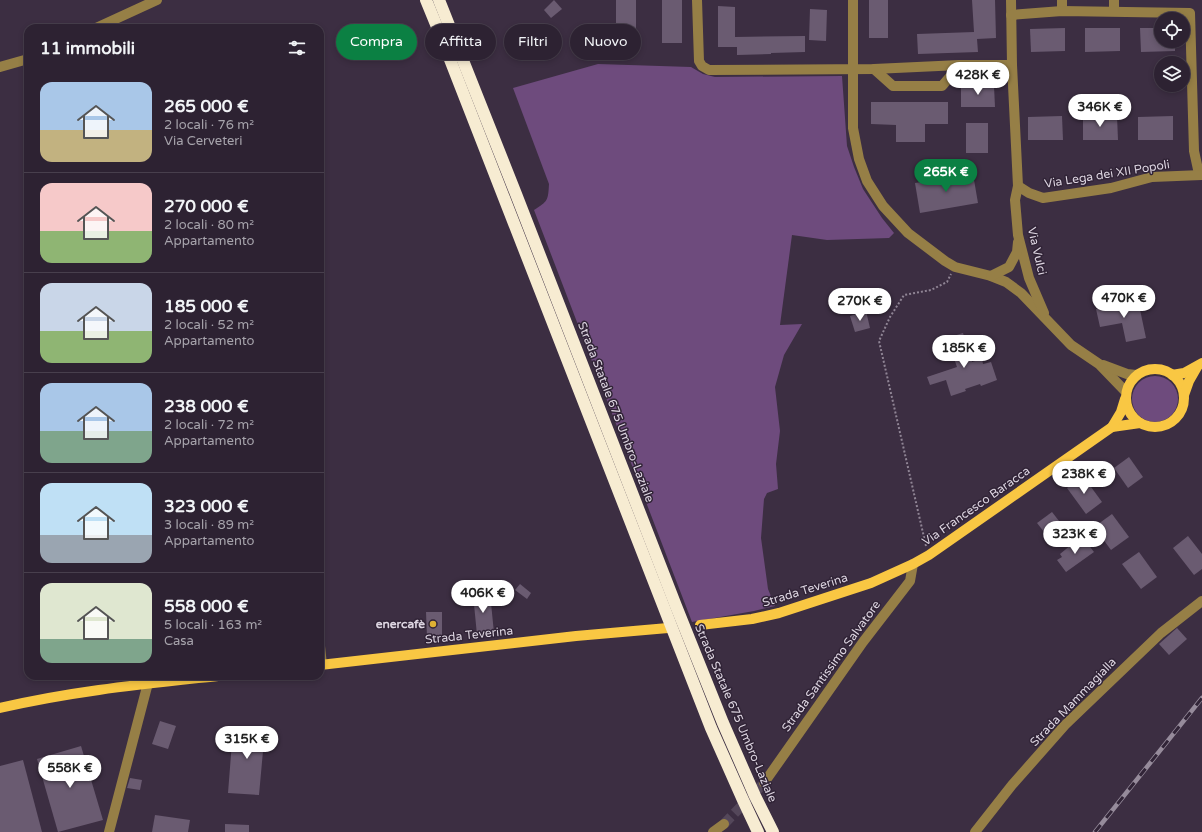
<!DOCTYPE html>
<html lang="it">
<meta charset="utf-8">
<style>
body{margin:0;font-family:"Varela Round",sans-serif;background:#392f3e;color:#f1f3f6;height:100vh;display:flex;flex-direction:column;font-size:15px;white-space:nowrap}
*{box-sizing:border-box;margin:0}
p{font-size:13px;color:#a7a4ac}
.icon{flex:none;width:22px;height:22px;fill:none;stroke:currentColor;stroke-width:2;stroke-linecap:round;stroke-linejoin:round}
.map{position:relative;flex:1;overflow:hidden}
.sheet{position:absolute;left:24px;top:24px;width:300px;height:656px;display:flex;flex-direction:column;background:#2d2232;border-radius:12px;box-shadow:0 2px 6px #0003,0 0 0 1px #483f4d}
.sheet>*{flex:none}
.top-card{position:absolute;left:336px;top:24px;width:380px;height:36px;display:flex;gap:8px}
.controls{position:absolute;left:1154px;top:12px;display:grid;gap:8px}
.controls a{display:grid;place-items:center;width:36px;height:36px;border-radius:50%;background:#2d2232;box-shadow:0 2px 6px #0003,0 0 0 1px #483f4d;font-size:20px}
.price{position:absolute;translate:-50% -34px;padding:0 9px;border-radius:14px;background:#fff;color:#222;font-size:13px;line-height:26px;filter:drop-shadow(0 1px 2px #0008)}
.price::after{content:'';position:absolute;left:50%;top:24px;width:12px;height:9px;margin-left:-6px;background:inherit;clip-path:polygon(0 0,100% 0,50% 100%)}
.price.on{background:#0b8043;color:#fff}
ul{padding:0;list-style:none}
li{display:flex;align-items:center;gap:12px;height:100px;padding:0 16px}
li+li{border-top:1px solid #483f4d}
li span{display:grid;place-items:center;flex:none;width:112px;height:80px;border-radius:12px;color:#555}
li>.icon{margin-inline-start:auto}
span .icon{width:48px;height:48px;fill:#fffc;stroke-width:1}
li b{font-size:17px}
h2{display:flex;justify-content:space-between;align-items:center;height:48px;padding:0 16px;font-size:17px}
.tag{padding:0 14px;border-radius:18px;background:#2d2232;box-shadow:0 2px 6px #0003,0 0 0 1px #483f4d;font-size:14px;line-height:36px}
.tag.on{background:#0b8043;color:#fff}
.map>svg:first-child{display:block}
.green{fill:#6e4b7d}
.building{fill:#6a5b71}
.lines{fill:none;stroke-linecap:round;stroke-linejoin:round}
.minor-tunnel{stroke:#54475a;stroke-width:10;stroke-dasharray:10 5;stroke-linecap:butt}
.path{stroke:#908595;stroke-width:2;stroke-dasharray:2 2;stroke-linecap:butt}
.minor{stroke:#967f46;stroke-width:10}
.major{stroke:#f9c743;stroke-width:10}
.highway{stroke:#f7ecd2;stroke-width:12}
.rail-casing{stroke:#968b9b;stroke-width:4.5}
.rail{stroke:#312437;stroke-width:3;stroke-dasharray:9;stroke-linecap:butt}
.poi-dot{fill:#deb133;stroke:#312437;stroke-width:1.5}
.labels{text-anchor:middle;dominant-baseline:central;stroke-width:3;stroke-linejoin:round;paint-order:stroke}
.street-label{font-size:12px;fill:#ddd5e1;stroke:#312437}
.poi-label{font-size:12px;font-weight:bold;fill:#ddd5e1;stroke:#312437;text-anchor:end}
</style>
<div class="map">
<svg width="1202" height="832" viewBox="0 0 1202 832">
<rect width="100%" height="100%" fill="#3c2e42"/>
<g class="green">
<path d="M598 64 691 67 703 74 715 77 842 76 847 146 854 167 863 189 882 218 894 233 889 238 827 240 792 235 780 325 802 324 784 355 775 387 780 431 776 464 778 489 767 493 764 499 761 538 768 589 775 606 754 611 692 622 534 210C548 201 548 201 549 184L513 88Z"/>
<circle cx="1155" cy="399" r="23"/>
</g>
<g class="building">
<polygon points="554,0 562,9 551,18 544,10"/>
<rect x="616" y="0" width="20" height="45"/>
<rect x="662" y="0" width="20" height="43"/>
<rect x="869" y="0" width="19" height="38"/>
<polygon points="972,0 995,0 996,38 977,39 978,52 918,54 917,34 974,32"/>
<polygon points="718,6 735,7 735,37 805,36 805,52 771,53 771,54 737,55 737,47 718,47"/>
<polygon points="810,9 827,10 826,41 809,40"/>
<polygon points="1065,28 1065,51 1031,52 1030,29"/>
<polygon points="1085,28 1120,28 1120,51 1085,52"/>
<polygon points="1140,28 1161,28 1161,41 1175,41 1175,51 1141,52"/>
<polygon points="961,85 994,86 995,107 961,107"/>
<polygon points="871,102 948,102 948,124 925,124 925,142 896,142 896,125 871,124"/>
<polygon points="1062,116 1063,140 1028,140 1028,117"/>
<polygon points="1117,116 1118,140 1083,140 1083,117"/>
<polygon points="1173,116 1173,140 1138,140 1138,117"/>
<rect x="966" y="123" width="22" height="30"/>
<polygon points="973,174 978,203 920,213 915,183"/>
<polygon points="1138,300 1146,338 1126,342 1122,323 1100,327 1096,309"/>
<polygon points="866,311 870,328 855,332 850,316"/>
<polygon points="963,333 972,362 982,359 983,364 991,362 997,380 981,386 980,384 965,389 966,391 951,396 946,380 930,385 927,377 957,367 947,338"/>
<polygon points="1129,457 1143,477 1128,488 1114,468"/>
<polygon points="1083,476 1102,502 1086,514 1067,488"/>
<polygon points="1052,512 1063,526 1048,537 1037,523"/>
<polygon points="1112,514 1129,537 1111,550 1094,527"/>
<polygon points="1188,536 1202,554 1202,569 1194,575 1173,548"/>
<polygon points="1077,540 1080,543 1085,540 1094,552 1066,572 1057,560 1062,557 1060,554"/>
<polygon points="1139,552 1157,577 1141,589 1122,564"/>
<polygon points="520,584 531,593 527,599 515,590"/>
<polygon points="488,592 489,603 491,603 494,633 477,635 473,594"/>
<polygon points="426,612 442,612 442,637 427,637"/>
<polygon points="1177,628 1187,639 1169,655 1159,644"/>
<polygon points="160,721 176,726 168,749 152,744"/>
<polygon points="231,728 268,730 266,752 263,751 259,795 228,793 232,742 230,742"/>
<polygon points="81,746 103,820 58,832 37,759"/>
<polygon points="23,760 42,832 0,832 0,766"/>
<polygon points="130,778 142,780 140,790 127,788"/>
<polygon points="155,815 190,820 188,832 152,832"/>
<polygon points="225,824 249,825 249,832 225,832"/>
</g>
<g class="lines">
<polyline class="minor-tunnel" points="724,824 764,783"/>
<polyline class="path" points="926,546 879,341 890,317 904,295 931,290 947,282 951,274"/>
<g class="minor">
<polyline points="697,0 699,61 702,66 709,70 874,69 960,65 1012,65"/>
<polyline points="853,0 853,128 859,159 867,181 883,206 908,233 945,261 955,267 991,276 1006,282 1021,293 1071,345 1099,364 1126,392"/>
<polyline points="1011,0 1012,65 1018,186 1015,200 1018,235 1029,278 1044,313"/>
<polyline points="1062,0 1062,11"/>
<polyline points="1114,11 1114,0"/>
<polyline points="1011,15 1062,11 1190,13 1194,151 1199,174"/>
<polyline points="96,28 157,0"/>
<polyline points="0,67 28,59"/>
<polyline points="874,69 893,86 942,86 960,65"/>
<polyline points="1018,186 1029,193 1043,198 1111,188 1152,177 1202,175"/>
<polyline points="991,276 1009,267 1017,252 1018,242"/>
<polyline points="1103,365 1127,374 1136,375"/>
<polyline points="320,646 322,665"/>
<polyline points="764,783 863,642 910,581 913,564"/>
<polyline points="109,832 148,683"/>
<polyline points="713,832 724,824"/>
<polyline points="975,832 1012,785 1065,725 1161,633 1202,601"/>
</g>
<g class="major">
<circle cx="1155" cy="398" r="29"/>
<polyline points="1172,375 1184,373 1202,363"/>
<polyline points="1184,395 1189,381 1197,367"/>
<polyline points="1112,427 1140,423"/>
<polyline points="700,625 752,619 779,613 871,583 913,564 929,555 1112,427 1121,412 1125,399"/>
<polyline points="320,665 576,636 668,628"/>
<path d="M0 708C72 691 145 684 218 676"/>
</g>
<g class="highway">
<polyline points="426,0 442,39 711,728 743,800 758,832"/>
<polyline points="439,0 516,194 676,606 723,723 755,796 773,832"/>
</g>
<g class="rail-casing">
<polyline id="rail" points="1095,832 1202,698"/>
</g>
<use href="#rail" class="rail"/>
</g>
<circle class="poi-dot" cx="433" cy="624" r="4"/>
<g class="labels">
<g class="street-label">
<text transform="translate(1107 174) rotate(-9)">Via Lega dei XII Popoli</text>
<text transform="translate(1037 251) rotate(77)">Via Vulci</text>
<text transform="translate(616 412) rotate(69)">Strada Statale 675 Umbro-Laziale</text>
<text transform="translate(976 506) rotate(-35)">Via Francesco Baracca</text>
<text transform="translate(805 590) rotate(-17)">Strada Teverina</text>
<text transform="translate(469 635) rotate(-6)">Strada Teverina</text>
<text transform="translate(831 666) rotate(-54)">Strada Santissimo Salvatore</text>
<text transform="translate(1073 702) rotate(-46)">Strada Mammagialla</text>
<text transform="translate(736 713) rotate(67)">Strada Statale 675 Umbro-Laziale</text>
</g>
<g class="poi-label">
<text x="425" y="624">enercafè</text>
</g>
</g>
</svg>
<div class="controls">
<a><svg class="icon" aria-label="locate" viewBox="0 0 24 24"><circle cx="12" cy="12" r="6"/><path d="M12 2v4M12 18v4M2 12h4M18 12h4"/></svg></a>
<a><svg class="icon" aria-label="layers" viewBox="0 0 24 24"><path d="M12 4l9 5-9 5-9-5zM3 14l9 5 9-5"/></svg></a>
</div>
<b class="price" style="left:978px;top:96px">428K €</b>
<b class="price" style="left:1100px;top:128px">346K €</b>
<b class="price on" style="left:946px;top:193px">265K €</b>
<b class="price" style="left:1124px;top:319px">470K €</b>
<b class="price" style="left:860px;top:322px">270K €</b>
<b class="price" style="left:964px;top:369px">185K €</b>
<b class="price" style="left:1084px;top:495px">238K €</b>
<b class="price" style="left:1075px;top:555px">323K €</b>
<b class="price" style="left:483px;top:614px">406K €</b>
<b class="price" style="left:247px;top:760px">315K €</b>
<b class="price" style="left:70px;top:789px">558K €</b>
<div class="top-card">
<a class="tag on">Compra</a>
<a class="tag">Affitta</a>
<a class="tag">Filtri</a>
<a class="tag">Nuovo</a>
</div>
<section class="sheet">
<h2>11 immobili<svg class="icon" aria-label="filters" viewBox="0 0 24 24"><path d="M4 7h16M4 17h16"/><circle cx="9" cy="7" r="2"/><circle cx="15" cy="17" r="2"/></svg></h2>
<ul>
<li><span style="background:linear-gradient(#a9c7e8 60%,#c2b280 0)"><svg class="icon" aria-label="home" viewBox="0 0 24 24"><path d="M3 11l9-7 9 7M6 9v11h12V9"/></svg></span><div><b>265 000 €</b><p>2 locali · 76 m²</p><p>Via Cerveteri</p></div></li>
<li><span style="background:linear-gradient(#f6c9c9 60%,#8fb573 0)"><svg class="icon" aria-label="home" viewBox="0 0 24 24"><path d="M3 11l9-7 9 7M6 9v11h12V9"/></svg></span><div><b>270 000 €</b><p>2 locali · 80 m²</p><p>Appartamento</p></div></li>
<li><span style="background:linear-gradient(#c9d6e8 60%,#8fb573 0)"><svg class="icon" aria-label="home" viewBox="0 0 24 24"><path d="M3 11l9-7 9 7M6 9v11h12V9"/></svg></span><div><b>185 000 €</b><p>2 locali · 52 m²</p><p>Appartamento</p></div></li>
<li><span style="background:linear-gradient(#a9c7e8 60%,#7fa58c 0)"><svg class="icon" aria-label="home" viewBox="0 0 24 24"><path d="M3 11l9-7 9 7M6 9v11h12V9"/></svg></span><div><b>238 000 €</b><p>2 locali · 72 m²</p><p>Appartamento</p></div></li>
<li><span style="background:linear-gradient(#bfe0f5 65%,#9aa5b1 0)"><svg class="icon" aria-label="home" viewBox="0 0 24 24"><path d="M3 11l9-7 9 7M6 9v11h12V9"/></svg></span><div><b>323 000 €</b><p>3 locali · 89 m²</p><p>Appartamento</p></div></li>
<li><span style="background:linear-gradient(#dfe7d0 70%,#7fa58c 0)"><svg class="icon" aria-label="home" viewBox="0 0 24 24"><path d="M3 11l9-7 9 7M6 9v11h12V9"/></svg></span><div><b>558 000 €</b><p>5 locali · 163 m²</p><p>Casa</p></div></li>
</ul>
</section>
</div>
